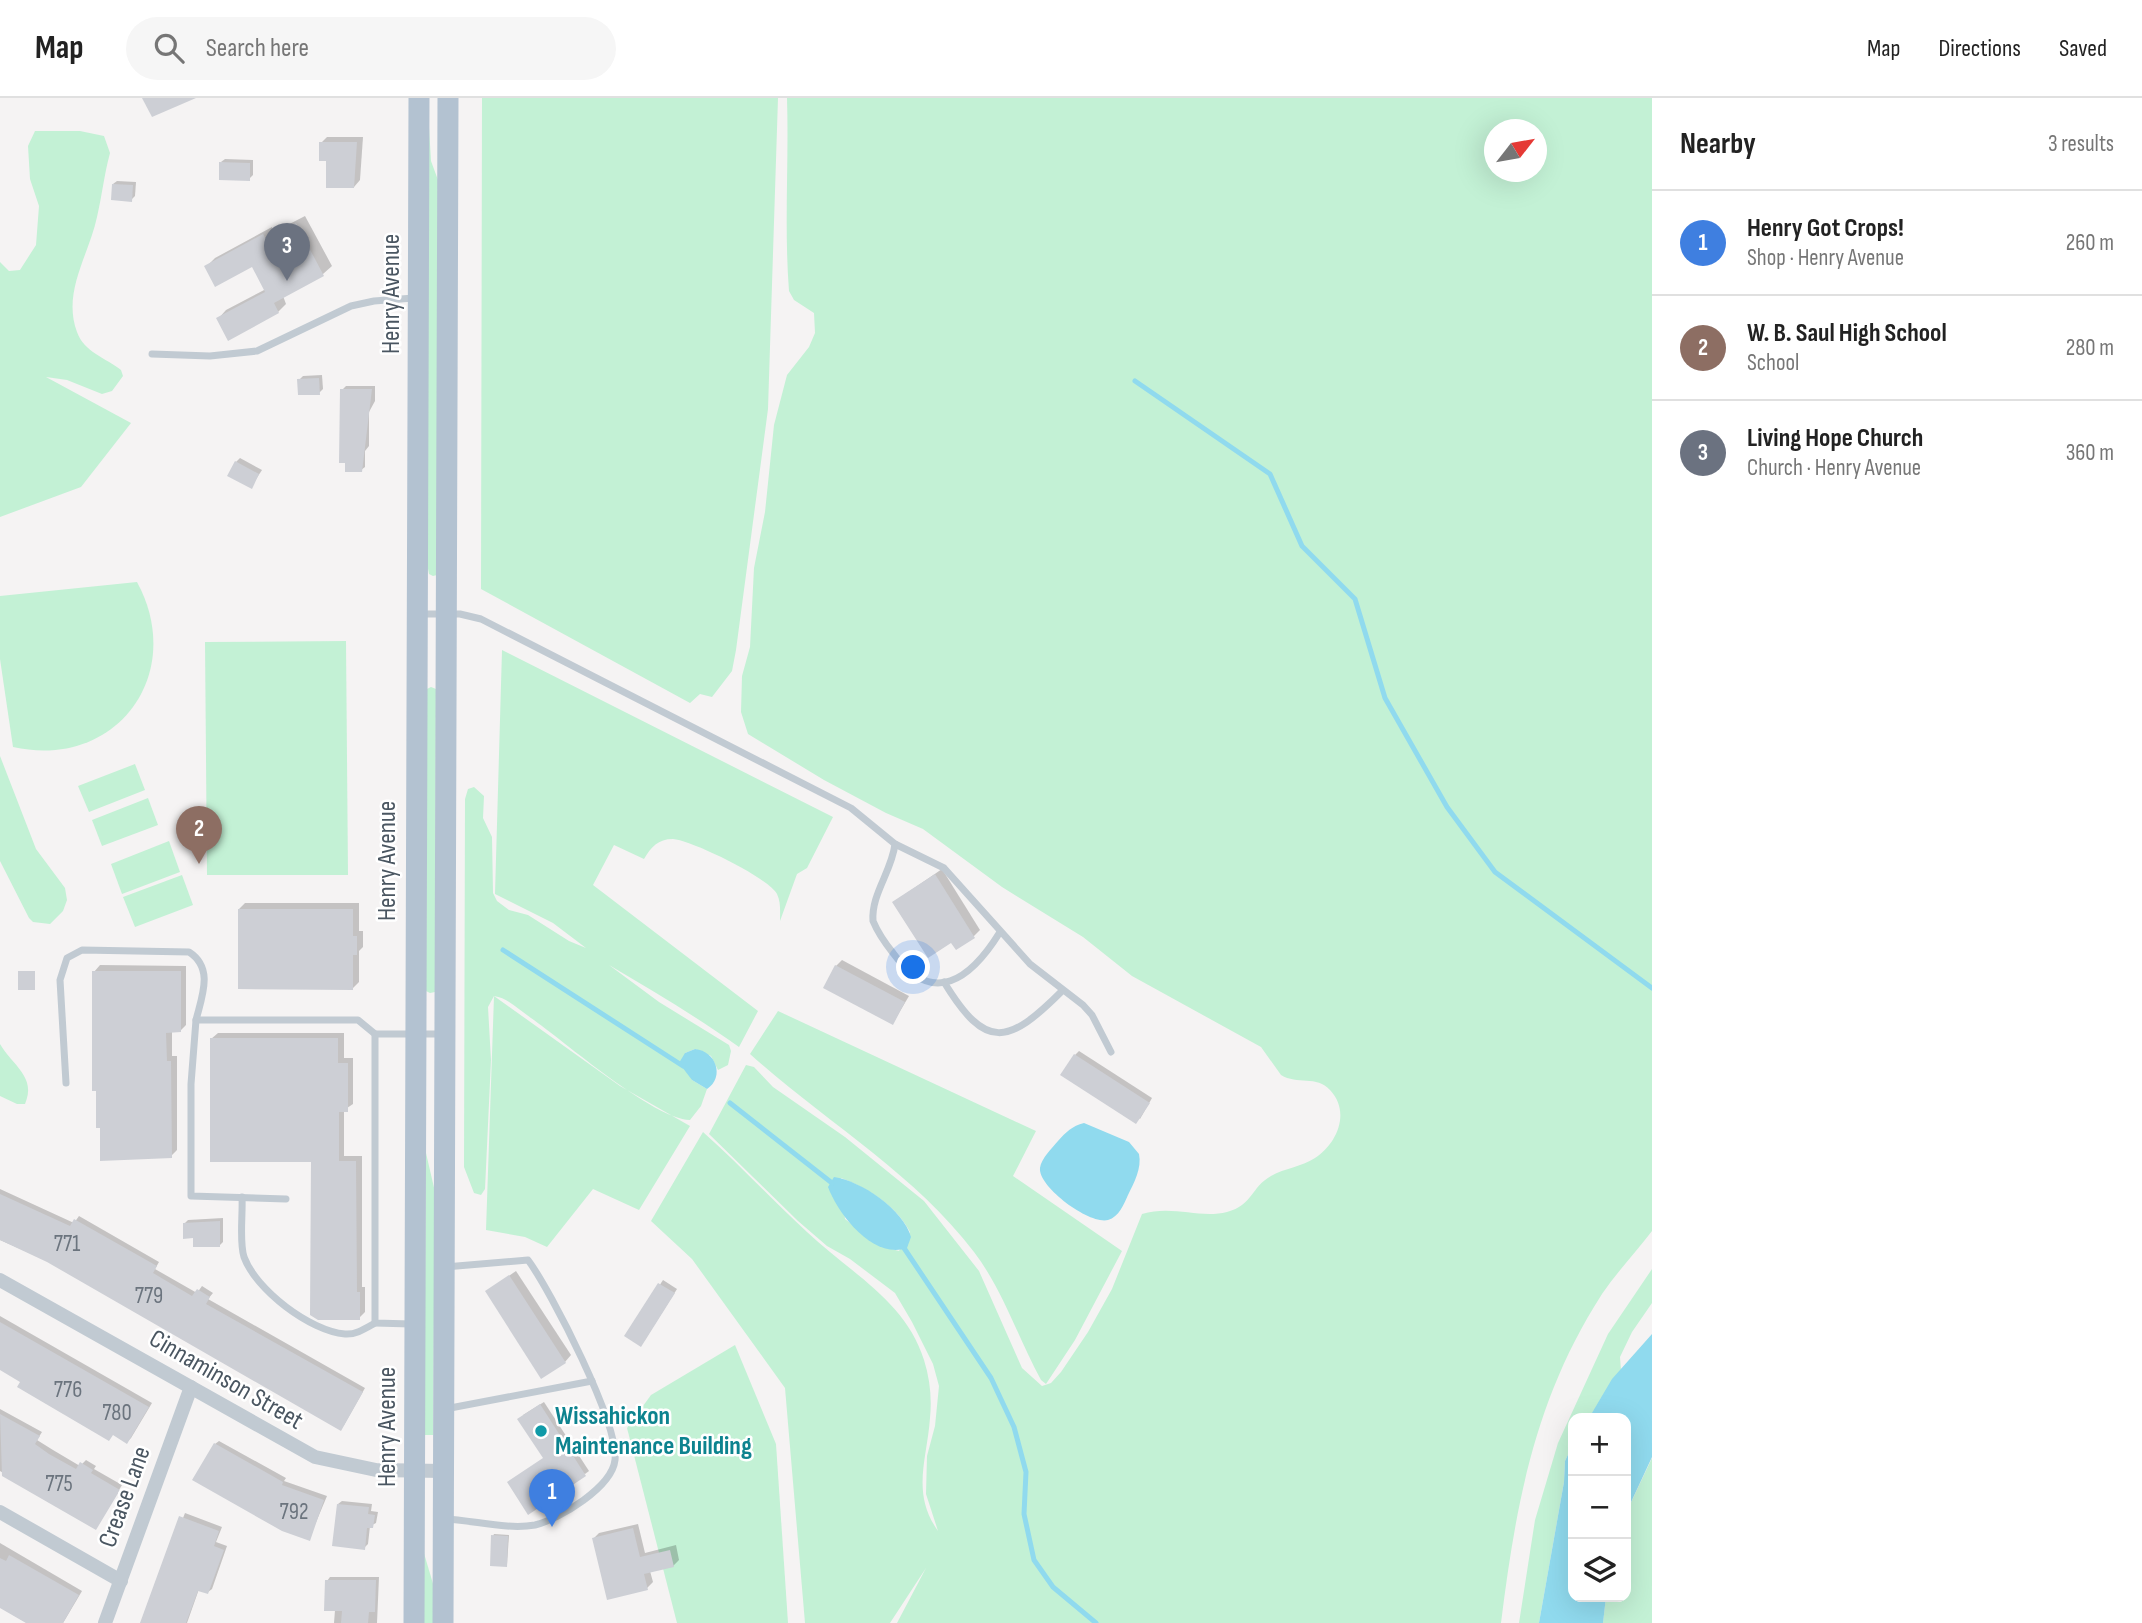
<!DOCTYPE html>
<html lang="en">
<head>
<meta charset="utf-8">
<style>
  :root { --surface:#fff; --page:#f6f6f6; --text:#222; --muted:#767676; --line:#e0e0e0; --accent:#111827 }
  body { margin:0; font-family:"Sofia Sans Condensed",sans-serif; background:var(--page); color:var(--text) }
  .controls { position:absolute; right:21px; bottom:21px; display:grid; overflow:hidden; border-radius:14px; box-shadow:0 7px 28px #0002 }
  .controls button { width:63px; height:63px; display:grid; place-items:center; padding:0; border:0; border-bottom:2px solid var(--line); background:var(--surface); color:var(--text); font:35px sans-serif }
  .compass { position:absolute; left:1484px; top:21px; width:63px; height:63px; border-radius:50%; background:var(--surface); box-shadow:0 7px 28px #0002; rotate:59deg }
  .you { position:absolute; left:914px; top:870px; width:24px; height:24px; margin:-18px; border:5px solid #fff; border-radius:50%; background:#1a73e8; box-shadow:0 0 0 10px #1a73e833 }
  .badge { display:grid; place-items:center; width:46px; height:46px; border-radius:50%; background:var(--accent); color:#fff; font-size:23px; font-weight:700 }
  .pin { position:absolute; translate:-50% -58px; filter:drop-shadow(0 2px 4px #0008) }
  .pin::after { content:''; position:absolute; top:37px; width:24px; height:21px; background:inherit; clip-path:polygon(0 0,100% 0,50% 100%) }
  .list { margin:0; padding:0; list-style:none }
  h2 { display:flex; justify-content:space-between; align-items:center; height:91px; margin:0; padding:0 28px; font-size:30px }
  h2 small { font-size:23px; font-weight:400; color:var(--muted) }
  .list li { display:grid; grid-template-columns:46px 1fr auto; gap:21px; align-items:center; box-sizing:border-box; height:105px; padding:0 28px; border-top:2px solid var(--line) }
  .list b { display:block; font-size:26px; white-space:nowrap }
  .list p { margin:0; font-size:23px; white-space:nowrap; color:var(--muted) }
  .list em { font-size:23px; font-style:normal; color:var(--muted) }
  .icon { flex:none; width:38px; height:38px; fill:none; stroke:currentColor; stroke-width:2; stroke-linecap:round; stroke-linejoin:round }
  .map { position:relative; flex:none; width:1652px; height:1525px; overflow:hidden }
  header { display:flex; align-items:center; gap:42px; box-sizing:border-box; height:98px; padding:0 35px; background:var(--surface); border-bottom:2px solid var(--line) }
  header strong { font-size:33px }
  nav { display:flex; gap:38px; margin-inline-start:auto; font-size:24px }
  .search { width:490px; height:63px; background:var(--page); display:flex; align-items:center; gap:18px; box-sizing:border-box; padding:0 24px; border-radius:38px; color:var(--muted); font-size:26px }
  main { display:flex }
  aside { flex:1; background:var(--surface) }
  .map>svg:first-child { display:block }
</style>
</head>
<body>
<header>
<strong>Map</strong>
<div class="search"><svg class="icon" aria-label="search" viewBox="0 0 24 24"><circle cx="10" cy="10" r="6"/><path d="M15 15l6 6"/></svg>Search here</div>
<nav><a>Map</a><a>Directions</a><a>Saved</a></nav>
</header>
<main>
<div class="map">
<svg width="1652" height="1525" viewBox="0 0 1652 1525">
  <rect width="100%" height="100%" fill="#f5f3f3"/>
  <g fill="#c3f1d5" fill-rule="evenodd">
    <polygon points="482,0 778,0 768,311 736,552 732,573 712,599 700,596 690,605 481,491"/>
    <path d="M787 0H1652V1133C1636 1154 1617 1174 1602 1196 1535 1300 1516 1405 1501 1525H897L926 1470 890 1525H805L785 1290 692 1161 651 1123 703 1034C739 1066 772 1102 807 1134 849 1174 906 1203 924 1262 930 1281 932 1301 930 1320 927 1362 911 1395 938 1433L926 1396 927 1358 935 1328 939 1288 933 1266 912 1224 895 1195 850 1161 827 1148 798 1123 709 1036 746 967 754 969 773 989 845 1039 924 1103 979 1173 1022 1270 1042 1288 1051 1285 1061 1274 1088 1234 1112 1191 1142 1116C1173 1107 1200 1121 1227 1114 1253 1107 1251 1089 1271 1078 1285 1070 1301 1069 1315 1060 1337 1046 1351 1014 1330 992 1317 977 1297 987 1281 977L1261 949 1132 878 1083 839 1002 789 923 731 886 715 824 682 748 636 741 614 742 578 750 549 754 470 765 414 774 327 787 277 809 249 815 235 814 215 794 202 789 193C784 128 789 65 787 0ZM1494 32H1536V74H1494ZM841 1080C869 1091 896 1107 910 1134L899 1153 880 1148 845 1121Z"/>
    <polygon points="428,12 431,63 438,82 437,477 433,478 429,476 426,460"/>
    <path d="M35 33H80L104 38 110 55C104 77 102 98 97 119 89 157 62 194 77 234 84 254 106 260 121 272L123 278 112 293 102 296 67 282 46 279 131 325 81 389 0 419V164L9 173 20 172 36 147 39 108 30 81 28 48Z"/>
    <path d="M137 484C187 576 116 672 13 649L0 561V498Z"/>
    <polygon points="346,543 348,777 207,777 205,544"/>
    <path d="M502 552 833 719 807 770 797 776 780 823C780 814 781 804 777 796 769 780 691 742 673 741 658 741 651 749 644 761L614 747 593 787 758 913 739 949C697 919 653 893 609 867L659 904 729 947 731 953 728 967 718 972 711 958 695 951 685 955 692 982 707 991 701 1008 690 1022C653 1021 564 943 531 920 519 912 508 900 494 898L620 988 690 1028 639 1112 593 1091 547 1149 525 1139 486 1132 494 898 488 909 491 962 485 1091 481 1097 474 1095 464 1069 465 701 468 691 474 689 484 698 483 720 492 739 493 795 497 803 509 812 528 817 569 843 586 850 553 825 495 796Z"/>
    <polygon points="431,589 436,591 435,894 430,895 426,893 427,591"/>
    <polygon points="0,658 36,751 65,790 67,802 63,813 50,826 33,824 29,820 0,763"/>
    <polygon points="135,666 145,692 89,714 78,688"/>
    <polygon points="148,700 158,727 102,748 92,722"/>
    <polygon points="169,743 180,774 122,796 111,766"/>
    <polygon points="182,777 193,807 135,829 123,799"/>
    <path d="M778 913 1036 1033 1013 1078 1122 1153 1075 1242 1046 1286 1041 1282C1018 1240 1003 1192 974 1154 913 1074 824 1023 750 956Z"/>
    <path d="M0 946C12 967 37 979 25 1006H17L0 998Z"/>
    <polygon points="426,1055 435,1094 433,1337 424,1337"/>
    <polygon points="1652,1171 1652,1205 1632,1234 1620,1259 1621,1272 1589,1320 1573,1320 1573,1346 1565,1363 1564,1384 1539,1525 1519,1525 1535,1422 1558,1345 1608,1236"/>
    <polygon points="735,1247 776,1346 788,1525 677,1525 627,1330 651,1297"/>
    <polygon points="1652,1360 1652,1525 1603,1525 1606,1499 1626,1499 1626,1415"/>
    <polygon points="423,1452 434,1489 434,1525 423,1525"/>
  </g>
  <g fill="#90daee">
    <path d="M695 951C716 953 725 979 707 991L692 982 679 965 685 955Z"/>
    <path d="M1084 1025 1129 1044 1139 1056C1142 1070 1134 1085 1128 1097 1124 1106 1119 1119 1108 1122 1090 1127 1038 1089 1040 1070 1041 1061 1052 1050 1058 1043 1066 1034 1072 1028 1084 1025Z"/>
    <path d="M834 1079C861 1083 903 1111 911 1139L907 1150C873 1162 838 1116 828 1089Z"/>
    <polygon points="1652,1236 1652,1359 1626,1415 1626,1320 1589,1320 1612,1281"/>
    <polygon points="1573,1346 1573,1499 1606,1499 1603,1525 1539,1525 1564,1384 1565,1363"/>
  </g>
  <g fill="#0003">
    <polygon points="327,39 363,39 360,82 354,89 328,61 321,45"/>
    <polygon points="225,61 253,62 253,77 249,81 221,64"/>
    <polygon points="117,83 136,84 135,98 131,102 113,86"/>
    <polygon points="305,118 332,168 323,176 283,198 286,206 278,214 218,221 226,212 266,191 252,166 206,169 215,160 272,129 274,134"/>
    <polygon points="322,277 323,291 319,295 299,282 303,278"/>
    <polygon points="346,288 375,288 375,303 369,314 369,348 365,353 365,369 361,372 342,292"/>
    <polygon points="240,360 262,372 251,389 236,364"/>
    <polygon points="942,771 980,832 974,838 952,843 894,804"/>
    <polygon points="245,805 359,805 359,833 363,833 363,849 359,853 359,884 353,890 239,811"/>
    <polygon points="842,862 909,898 893,925 836,868"/>
    <polygon points="100,867 186,868 186,927 180,933 172,933 172,958 177,958 177,1052 171,1058 102,1061 94,874"/>
    <polygon points="218,935 344,935 344,960 353,960 353,1006 344,1012 344,1058 362,1058 362,1189 365,1189 365,1214 359,1220 312,1062 211,941"/>
    <polygon points="1079,953 1152,1000 1140,1021 1075,957"/>
    <polygon points="0,1091 74,1125 79,1118 159,1164 155,1171 197,1195 202,1188 213,1195 208,1201 365,1290 344,1327 48,1163 0,1142"/>
    <polygon points="223,1120 223,1144 219,1148 194,1139 185,1125 188,1122"/>
    <polygon points="516,1173 571,1257 565,1264 487,1193"/>
    <polygon points="663,1182 677,1191 644,1243 627,1238"/>
    <polygon points="0,1218 152,1305 131,1340 127,1344 0,1270"/>
    <polygon points="544,1304 589,1373 585,1376 545,1360 523,1317"/>
    <polygon points="0,1311 42,1334 37,1342 53,1352 80,1368 86,1362 96,1368 94,1371 122,1387 96,1430 0,1373"/>
    <polygon points="219,1343 286,1380 284,1383 327,1398 309,1441 215,1346"/>
    <polygon points="342,1403 372,1406 371,1413 378,1414 376,1425 370,1428 368,1446 364,1450 338,1406"/>
    <polygon points="185,1415 222,1429 216,1444 227,1448 212,1491 208,1494 199,1491 187,1525 142,1525"/>
    <polygon points="638,1426 645,1455 676,1447 679,1462 673,1468 650,1473 653,1484 647,1490 593,1441 599,1435"/>
    <polygon points="494,1436 509,1437 507,1467 493,1438"/>
    <polygon points="0,1445 82,1493 63,1525 27,1525 0,1509"/>
    <polygon points="330,1479 379,1479 377,1525 334,1525 335,1512 327,1483"/>
  </g>
  <g fill="none" stroke-linecap="round" stroke-linejoin="round">
    <g stroke="#90daee" stroke-width="5">
      <polyline points="1135,283 1270,376 1302,448 1355,501 1385,600 1447,709 1495,774 1652,890"/>
      <polyline points="503,852 683,968"/>
      <polyline points="730,1005 832,1085"/>
      <polyline points="902,1147 991,1280 1014,1329 1026,1374 1024,1416 1034,1462 1053,1489 1096,1525"/>
    </g>
  </g>
  <g fill="#cdcfd5">
    <polygon points="142,0 196,0 152,19"/>
    <polygon points="319,44 357,44 354,90 326,90 326,63 319,63"/>
    <polygon points="219,64 250,65 250,83 219,82"/>
    <polygon points="112,86 133,87 132,104 111,102"/>
    <polygon points="296,125 324,178 274,205 279,215 228,243 216,220 265,194 252,169 215,189 204,168 263,136 266,141"/>
    <polygon points="319,280 320,297 298,297 297,281"/>
    <polygon points="340,291 372,291 362,374 345,374 345,365 339,365"/>
    <polygon points="235,363 259,376 252,391 227,378"/>
    <polygon points="935,776 975,840 956,852 951,845 928,860 892,804"/>
    <polygon points="238,811 353,811 353,838 357,838 357,857 353,857 353,892 238,891"/>
    <polygon points="835,867 905,904 893,927 823,890"/>
    <rect x="18" y="873" width="17" height="19"/>
    <polygon points="92,873 181,873 181,934 166,935 167,963 171,963 172,1060 100,1063 100,1030 96,1030 96,993 92,993"/>
    <polygon points="210,940 338,940 338,965 348,965 348,1014 339,1014 339,1063 356,1063 357,1194 360,1194 360,1222 318,1222 310,1217 311,1064 210,1064"/>
    <polygon points="1074,956 1150,1005 1136,1026 1060,977"/>
    <polygon points="0,1096 70,1128 74,1121 157,1168 153,1175 192,1198 197,1191 210,1199 206,1206 363,1294 341,1333 47,1164 0,1142"/>
    <polygon points="220,1123 220,1149 193,1149 193,1140 183,1141 183,1125"/>
    <polygon points="509,1177 566,1265 541,1281 485,1193"/>
    <polygon points="658,1185 675,1195 641,1249 624,1238"/>
    <polygon points="0,1224 149,1309 127,1346 113,1337 109,1343 17,1289 20,1284 0,1272"/>
    <polygon points="540,1306 586,1378 528,1417 507,1384 543,1360 517,1321"/>
    <polygon points="0,1316 40,1338 35,1346 49,1356 76,1371 80,1364 93,1372 91,1375 120,1392 96,1432 2,1378"/>
    <polygon points="214,1345 283,1384 282,1387 324,1402 310,1443 282,1433 192,1382"/>
    <polygon points="337,1406 369,1409 368,1416 375,1417 373,1430 367,1430 365,1452 332,1448"/>
    <polygon points="179,1418 219,1433 214,1448 224,1452 208,1496 198,1493 186,1525 140,1525"/>
    <polygon points="633,1430 640,1459 670,1452 674,1469 644,1476 648,1492 607,1502 592,1440"/>
    <polygon points="491,1437 508,1438 507,1469 490,1468"/>
    <polygon points="9,1457 79,1497 63,1525 26,1525 0,1510 0,1460 6,1463"/>
    <polygon points="325,1482 376,1482 375,1514 369,1514 368,1525 341,1525 342,1513 324,1513"/>
  </g>
  <g fill="none" stroke-linecap="round" stroke-linejoin="round">
    <g stroke="#c1cad2" stroke-width="7">
      <polyline points="152,256 210,258 257,253 351,208 374,203 414,200"/>
      <polyline points="421,516 460,516 481,521 851,710 895,746 944,770 1030,866 1083,907 1092,917 1111,954"/>
      <path d="M895 746C892 773 871 796 873 823 878 835 885 845 893 855 933 910 971 881 1000 834"/>
      <path d="M944 884C986 953 1008 947 1062 893"/>
      <polyline points="196,922 191,986 191,1098 286,1101"/>
      <path d="M66 985 60 882 67 860 82 852 189 854C214 870 202 898 196 922H358L375 936"/>
      <path d="M242 1099C243 1117 239 1143 244 1159 256 1192 310 1233 345 1236 356 1237 366 1230 375 1225"/>
      <polyline points="411,1226 375,1225 375,936 444,936"/>
      <polyline points="445,1311 592,1283"/>
      <path d="M444 1421C473 1422 507 1432 535 1427 560 1421 612 1389 615 1362 619 1326 551 1193 528 1162L445 1169"/>
    </g>
    <g stroke="#c1cad2" stroke-width="14">
      <polyline points="0,1182 315,1359 376,1372 444,1373"/>
      <polyline points="0,1414 121,1483"/>
      <polyline points="105,1525 191,1289"/>
    </g>
    <g stroke="#b3c2d1" stroke-width="21">
      <polyline points="414,1525 419,0"/>
      <polyline points="443,1525 448,0"/>
    </g>
  </g>
  <circle fill="#0f9aa8" stroke="#fff" stroke-width="2.5" cx="541" cy="1333" r="7"/>
  <g text-anchor="middle" dominant-baseline="central" stroke-width="5" stroke-linejoin="round" paint-order="stroke">
    <g font-size="23" fill="#6b747e">
      <text x="67" y="1146">771</text>
      <text x="149" y="1198">779</text>
      <text x="68" y="1292">776</text>
      <text x="117" y="1315">780</text>
      <text x="59" y="1386">775</text>
      <text x="294" y="1414">792</text>
    </g>
    <g font-size="26" fill="#4a5661" stroke="#fff">
      <text transform="translate(391 196) rotate(-90)">Henry Avenue</text>
      <text transform="translate(387 763) rotate(-90)">Henry Avenue</text>
      <text transform="translate(226 1282) rotate(30)">Cinnaminson Street</text>
      <text transform="translate(387 1329) rotate(-90)">Henry Avenue</text>
      <text transform="translate(125 1399) rotate(-70)">Crease Lane</text>
    </g>
    <g font-size="26" font-weight="bold" fill="#0d838f" stroke="#fff" text-anchor="start">
      <text x="555" y="1318">Wissahickon<tspan x="555" dy="30">Maintenance Building</tspan></text>
    </g>
  </g>
</svg>
<div class="controls">
<button>+</button>
<button>−</button>
<button><svg class="icon" aria-label="layers" viewBox="0 0 24 24"><path d="M12 4l9 5-9 5-9-5zM3 14l9 5 9-5"/></svg></button>
</div>
<svg class="compass" viewBox="-18 -18 36 36"><path d="M0-13l5 13h-10z" fill="#e53935"/><path d="M0 13l5-13h-10z" fill="#767676"/></svg>
<div class="you"></div>
<div class="pin badge" style="left:552px;top:1429px;background:#3f7fe0">1</div>
<div class="pin badge" style="left:199px;top:766px;background:#8d6e63">2</div>
<div class="pin badge" style="left:287px;top:183px;background:#6b7280">3</div>
</div>
<aside>
<h2>Nearby<small>3 results</small></h2>
<ul class="list">
<li><span class="badge" style="background:#3f7fe0">1</span><div><b>Henry Got Crops!</b><p>Shop · Henry Avenue</p></div><em>260 m</em></li>
<li><span class="badge" style="background:#8d6e63">2</span><div><b>W. B. Saul High School</b><p>School</p></div><em>280 m</em></li>
<li><span class="badge" style="background:#6b7280">3</span><div><b>Living Hope Church</b><p>Church · Henry Avenue</p></div><em>360 m</em></li>
</ul>
</aside>
</main>
</body>
</html>
